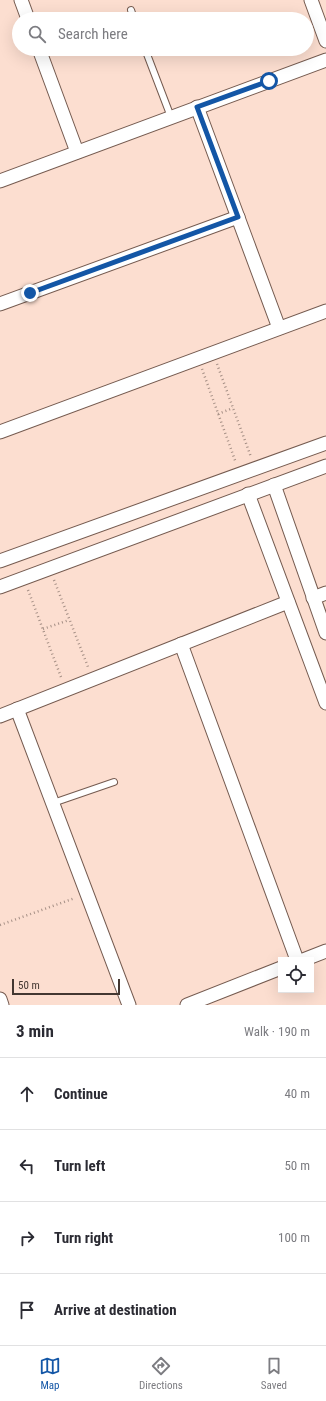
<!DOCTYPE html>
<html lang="en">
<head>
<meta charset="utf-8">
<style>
  :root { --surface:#fff; --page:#f7f7f7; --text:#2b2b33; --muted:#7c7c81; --line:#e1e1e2; --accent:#1356a6 }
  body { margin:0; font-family:"Roboto Condensed",sans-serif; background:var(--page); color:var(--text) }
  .controls { position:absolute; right:12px; bottom:12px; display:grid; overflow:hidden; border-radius:0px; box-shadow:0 4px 16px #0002 }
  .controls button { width:36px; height:36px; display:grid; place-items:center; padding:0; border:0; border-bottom:1px solid var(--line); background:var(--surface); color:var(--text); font:20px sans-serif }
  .scale { position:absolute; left:12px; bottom:10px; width:108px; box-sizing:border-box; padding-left:4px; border:2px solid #433731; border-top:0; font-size:11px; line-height:14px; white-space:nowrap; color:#433731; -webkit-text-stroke:3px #fcded0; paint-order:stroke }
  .stop { position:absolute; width:12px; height:12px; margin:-9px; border:3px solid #1356a6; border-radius:50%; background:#fff }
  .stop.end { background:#1356a6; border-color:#fff; box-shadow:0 1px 4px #0008 }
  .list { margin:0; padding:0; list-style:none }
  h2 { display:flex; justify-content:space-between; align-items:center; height:52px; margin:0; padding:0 16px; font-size:17px }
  h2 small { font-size:13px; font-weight:400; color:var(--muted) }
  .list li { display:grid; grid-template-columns:26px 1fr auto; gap:12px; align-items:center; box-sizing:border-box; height:72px; padding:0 16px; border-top:1px solid var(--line) }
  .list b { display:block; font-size:15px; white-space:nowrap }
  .list em { font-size:13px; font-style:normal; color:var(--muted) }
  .icon { flex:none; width:22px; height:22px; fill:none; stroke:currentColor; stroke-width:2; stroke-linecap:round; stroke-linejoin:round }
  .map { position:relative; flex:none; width:326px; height:1005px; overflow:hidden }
  .search { position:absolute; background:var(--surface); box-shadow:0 4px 16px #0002; left:12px; right:12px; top:12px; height:44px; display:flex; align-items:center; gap:10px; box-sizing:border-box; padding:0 14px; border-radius:22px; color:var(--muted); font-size:15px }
  .sheet { height:340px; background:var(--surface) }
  nav { display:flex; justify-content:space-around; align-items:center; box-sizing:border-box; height:56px; border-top:1px solid var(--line); background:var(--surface); font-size:11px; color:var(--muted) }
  nav a { display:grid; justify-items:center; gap:2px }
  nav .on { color:var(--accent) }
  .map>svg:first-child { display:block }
</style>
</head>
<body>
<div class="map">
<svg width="326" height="1005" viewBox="0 0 326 1005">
  <rect width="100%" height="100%" fill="#fcded0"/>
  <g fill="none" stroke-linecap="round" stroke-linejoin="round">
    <g stroke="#755b50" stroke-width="8">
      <g id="lane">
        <polyline points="131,10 134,19"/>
        <polyline points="145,49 171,117"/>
        <polyline points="53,803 114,782"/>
      </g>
    </g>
    <g stroke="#755b50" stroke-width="15">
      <g id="street">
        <polyline points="21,0 28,19"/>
        <polyline points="311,0 326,41"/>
        <polyline points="39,49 77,152"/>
        <polyline points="197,107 279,328"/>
        <polyline points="0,181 326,60"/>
        <polyline points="0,304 238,217"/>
        <polyline points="0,432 326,311"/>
        <polyline points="274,485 326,633"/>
        <polyline points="248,494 326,703"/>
        <polyline points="0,561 326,443"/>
        <polyline points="0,587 326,466"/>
        <polyline points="313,598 326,593"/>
        <polyline points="181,644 297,960"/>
        <polyline points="17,709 129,1005"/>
        <polyline points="0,716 288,602"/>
        <polyline points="303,960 326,951"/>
        <polyline points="0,999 2,1005"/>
        <polyline points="187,1005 281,968"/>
      </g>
    </g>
    <g stroke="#a69086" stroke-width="2.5" stroke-dasharray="1 3" stroke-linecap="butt">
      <polyline points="217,364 251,457"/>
      <polyline points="202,369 236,463"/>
      <polyline points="218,414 233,408"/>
      <polyline points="54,580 88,667"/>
      <polyline points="28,590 61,677"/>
      <polyline points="43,629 69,620"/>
      <polyline points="0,925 75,898"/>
    </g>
    <use href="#lane" stroke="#fff" stroke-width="6"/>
    <use href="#street" stroke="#fff" stroke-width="13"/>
  </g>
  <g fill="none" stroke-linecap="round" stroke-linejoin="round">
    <polyline stroke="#1356a6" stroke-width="5" points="30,293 238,217 197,107 269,81"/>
  </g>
</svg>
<div class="controls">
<button><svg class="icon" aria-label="locate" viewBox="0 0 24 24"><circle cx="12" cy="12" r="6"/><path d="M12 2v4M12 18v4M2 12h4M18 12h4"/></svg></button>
</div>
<div class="scale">50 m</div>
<div class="stop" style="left:269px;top:81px"></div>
<div class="stop end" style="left:30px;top:293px"></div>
<div class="search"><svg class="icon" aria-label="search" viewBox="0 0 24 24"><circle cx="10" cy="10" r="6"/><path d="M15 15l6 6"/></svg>Search here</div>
</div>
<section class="sheet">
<h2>3 min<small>Walk · 190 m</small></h2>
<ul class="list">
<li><svg class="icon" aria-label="ahead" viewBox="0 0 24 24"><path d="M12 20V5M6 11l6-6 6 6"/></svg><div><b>Continue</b></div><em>40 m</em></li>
<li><svg class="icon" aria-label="left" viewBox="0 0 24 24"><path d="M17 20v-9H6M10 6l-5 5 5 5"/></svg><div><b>Turn left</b></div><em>50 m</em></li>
<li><svg class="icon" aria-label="right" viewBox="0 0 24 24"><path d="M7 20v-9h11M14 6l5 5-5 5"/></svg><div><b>Turn right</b></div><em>100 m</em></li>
<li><svg class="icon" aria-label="arrive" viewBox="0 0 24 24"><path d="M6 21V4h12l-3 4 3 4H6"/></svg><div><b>Arrive at destination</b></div></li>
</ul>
</section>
<nav>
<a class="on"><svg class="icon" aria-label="map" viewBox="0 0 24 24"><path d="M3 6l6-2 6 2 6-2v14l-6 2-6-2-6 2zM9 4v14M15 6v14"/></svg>Map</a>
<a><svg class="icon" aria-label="directions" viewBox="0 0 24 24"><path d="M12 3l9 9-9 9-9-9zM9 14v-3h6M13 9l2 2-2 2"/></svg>Directions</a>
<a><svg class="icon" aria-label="saved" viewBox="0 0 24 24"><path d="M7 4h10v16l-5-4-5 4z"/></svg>Saved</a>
</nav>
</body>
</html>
